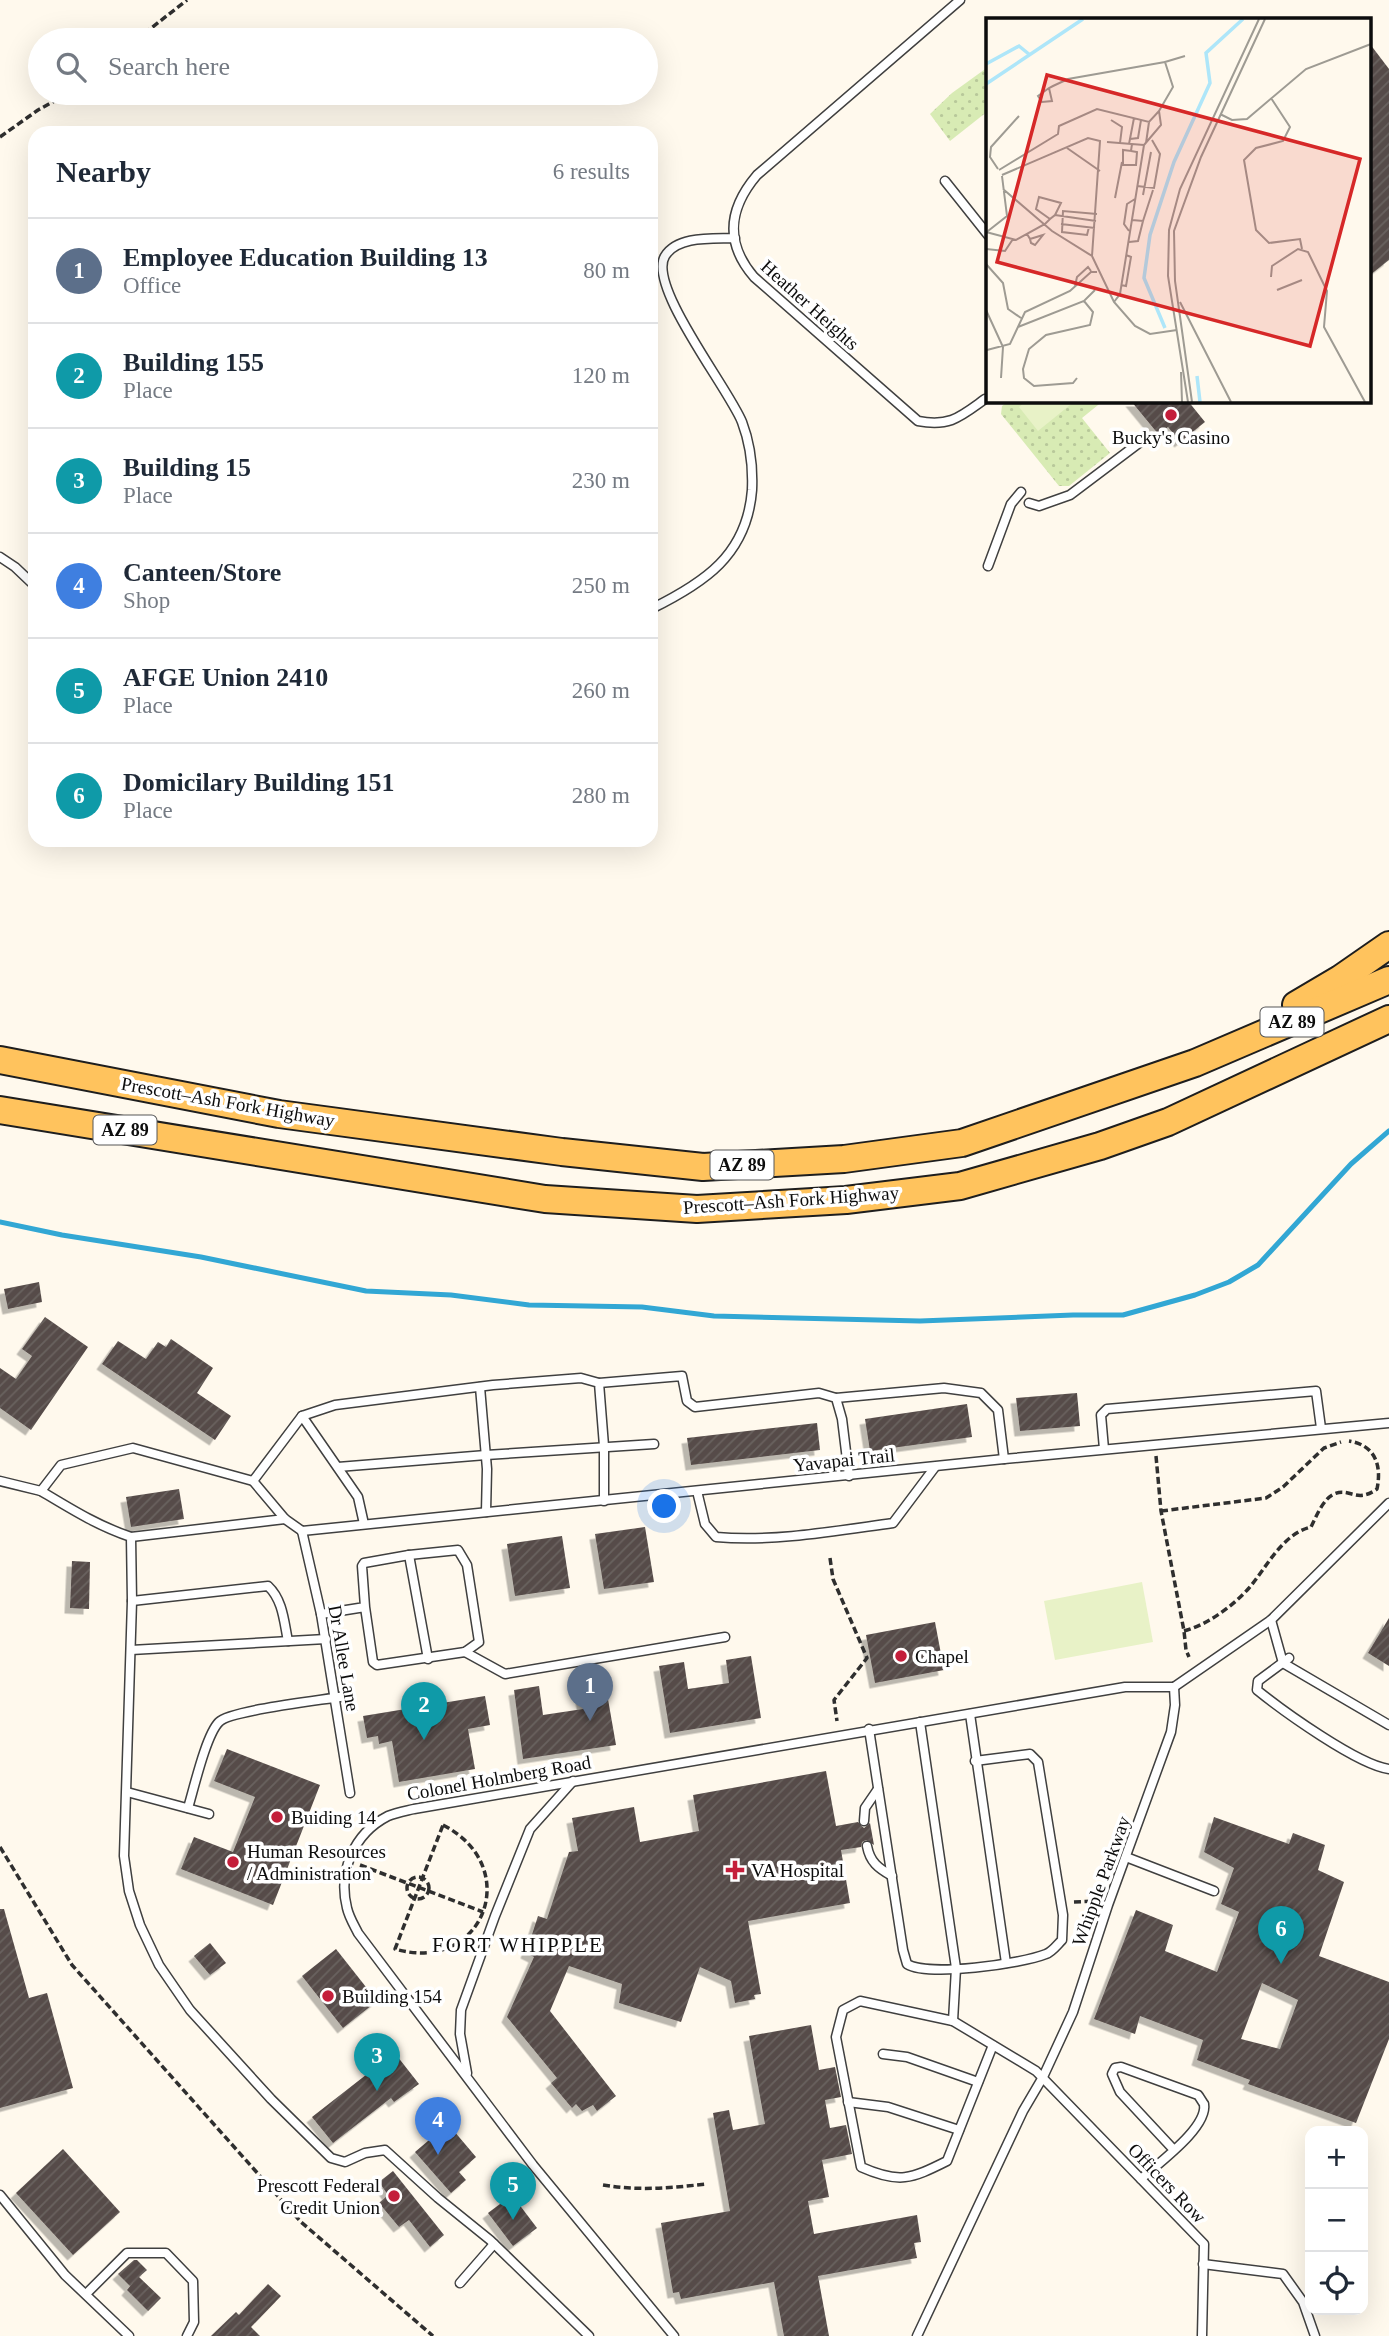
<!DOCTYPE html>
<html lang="en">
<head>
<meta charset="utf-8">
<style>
  :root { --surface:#fff; --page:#f6f6f7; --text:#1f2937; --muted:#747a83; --line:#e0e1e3; --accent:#c41e3a }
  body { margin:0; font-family:"Times New Roman",serif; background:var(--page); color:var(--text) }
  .controls { position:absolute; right:21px; bottom:21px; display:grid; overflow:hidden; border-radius:14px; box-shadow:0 7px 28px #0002 }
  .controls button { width:63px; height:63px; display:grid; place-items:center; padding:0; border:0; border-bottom:2px solid var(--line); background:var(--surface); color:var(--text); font:35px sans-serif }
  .you { position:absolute; left:665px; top:1507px; width:24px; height:24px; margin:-18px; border:5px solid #fff; border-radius:50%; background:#1a73e8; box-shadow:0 0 0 10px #1a73e833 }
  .badge { display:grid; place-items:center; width:46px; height:46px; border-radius:50%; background:var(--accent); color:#fff; font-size:23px; font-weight:700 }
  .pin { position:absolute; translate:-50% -58px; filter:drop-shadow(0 2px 4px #0008) }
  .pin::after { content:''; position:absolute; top:37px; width:24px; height:21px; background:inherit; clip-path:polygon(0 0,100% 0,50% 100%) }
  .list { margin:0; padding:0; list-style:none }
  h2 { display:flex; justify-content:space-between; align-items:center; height:91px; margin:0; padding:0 28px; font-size:30px }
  h2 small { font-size:23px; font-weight:400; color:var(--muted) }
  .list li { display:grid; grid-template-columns:46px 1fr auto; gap:21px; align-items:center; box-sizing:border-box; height:105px; padding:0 28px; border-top:2px solid var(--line) }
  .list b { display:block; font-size:26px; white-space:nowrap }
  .list p { margin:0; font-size:23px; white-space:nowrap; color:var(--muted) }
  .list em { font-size:23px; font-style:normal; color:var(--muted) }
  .icon { flex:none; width:38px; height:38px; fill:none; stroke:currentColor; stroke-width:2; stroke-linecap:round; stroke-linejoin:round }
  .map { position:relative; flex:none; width:1389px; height:2336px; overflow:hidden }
  .search { position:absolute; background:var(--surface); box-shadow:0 7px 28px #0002; left:28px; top:28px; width:630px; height:77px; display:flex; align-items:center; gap:18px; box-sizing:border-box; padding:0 24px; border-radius:38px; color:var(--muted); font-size:26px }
  .panel { position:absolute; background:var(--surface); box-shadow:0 7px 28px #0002; left:28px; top:126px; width:630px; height:721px; border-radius:21px }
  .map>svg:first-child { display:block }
</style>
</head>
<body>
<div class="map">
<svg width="1389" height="2336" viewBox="0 0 1389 2336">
  <defs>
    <pattern id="park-dots" width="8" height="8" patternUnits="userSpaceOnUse" patternTransform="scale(1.75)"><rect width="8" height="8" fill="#d8ebb4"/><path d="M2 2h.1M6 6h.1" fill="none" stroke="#b8c89a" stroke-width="1.8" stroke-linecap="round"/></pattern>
    <pattern id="building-hatch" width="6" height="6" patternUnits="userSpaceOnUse" patternTransform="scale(1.75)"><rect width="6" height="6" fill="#564c49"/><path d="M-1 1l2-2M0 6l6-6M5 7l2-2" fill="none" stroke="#69615f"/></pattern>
    <filter id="shadow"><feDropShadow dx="-5.5" dy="5.5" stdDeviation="0" flood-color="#0004"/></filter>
  </defs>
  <rect width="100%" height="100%" fill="#fff9ed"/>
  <g fill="url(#park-dots)">
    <polygon points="988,67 988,111 950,141 930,114 952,93"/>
    <polygon points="1009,401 1103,401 1082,418 1110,453 1069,486 1059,486 1001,414 1002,406"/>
  </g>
  <g fill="#e8f2c7">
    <polygon points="1026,401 1075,401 1038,431 1019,407"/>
    <polygon points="1142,1582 1153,1642 1055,1660 1044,1601"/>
  </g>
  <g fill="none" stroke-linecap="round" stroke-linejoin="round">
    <polyline stroke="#32a7d4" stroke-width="5" points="0,1222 62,1235 201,1257 366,1291 451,1295 529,1305 642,1307 714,1316 920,1321 1073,1315 1123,1315 1195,1295 1229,1282 1258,1265 1351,1164 1389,1131"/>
  </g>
  <g fill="url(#building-hatch)" fill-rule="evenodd" filter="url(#shadow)">
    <polygon points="1370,44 1389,69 1389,260 1370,275"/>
    <polygon points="1131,401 1188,401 1205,422 1180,442 1168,427 1159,435"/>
    <polygon points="39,1282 42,1302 8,1309 4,1289"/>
    <polygon points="45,1317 88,1347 31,1430 0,1408 0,1368 16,1379 32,1356 22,1349"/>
    <polygon points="171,1339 213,1368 197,1393 231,1416 215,1440 102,1364 118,1341 146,1359 158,1342 166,1347"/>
    <polygon points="1077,1393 1080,1426 1020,1431 1016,1398"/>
    <polygon points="967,1404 972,1437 870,1451 865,1419"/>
    <polygon points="817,1423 820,1450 691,1465 687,1438"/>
    <polygon points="179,1489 184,1519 131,1527 126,1497"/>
    <polygon points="645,1527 654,1582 604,1589 595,1534"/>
    <polygon points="562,1536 570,1588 515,1596 507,1544"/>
    <polygon points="72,1561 90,1562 89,1609 70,1608"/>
    <polygon points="1389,1618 1389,1666 1368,1653"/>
    <polygon points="935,1622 944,1670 875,1683 866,1635"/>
    <polygon points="751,1656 761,1718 670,1733 659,1666 684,1662 688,1689 729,1683 726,1660"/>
    <polygon points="605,1682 616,1745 523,1759 514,1690 539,1686 543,1715 583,1709 579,1686"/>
    <polygon points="485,1696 490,1725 468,1729 475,1769 399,1782 392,1741 379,1744 378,1736 367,1738 363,1716"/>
    <polygon points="227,1749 320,1785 273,1905 181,1869 194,1837 233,1852 255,1797 214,1781"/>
    <polygon points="826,1771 836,1826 858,1822 864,1828 870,1823 874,1845 866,1840 862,1842 861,1847 841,1850 850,1903 748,1921 761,1994 754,1995 755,1999 735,2003 731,1981 700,1967 681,2022 619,2003 622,1984 569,1966 550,2011 616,2096 597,2111 593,2105 582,2111 576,2104 572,2108 551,2083 557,2078 507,2017 534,1957 526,1953 538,1916 547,1919 569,1852 578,1851 572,1818 634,1807 640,1842 699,1831 693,1795"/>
    <path d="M1214 1817 1289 1844 1293 1833 1325 1845 1318 1870 1344 1882 1319 1956 1389 1982V2039L1356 2123 1248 2084 1250 2080 1197 2060 1203 2040 1140 2016 1135 2034 1094 2019 1136 1910 1173 1925 1165 1951 1217 1972 1239 1912 1221 1904 1234 1868 1204 1852ZM1262 1983 1298 2000 1280 2049 1241 2039Z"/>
    <polygon points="0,1909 4,1909 29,1998 47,1993 73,2088 0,2108"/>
    <polygon points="210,1943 226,1963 210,1975 194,1956"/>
    <polygon points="336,1949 377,2001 343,2028 302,1976"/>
    <polygon points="811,2025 819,2070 835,2067 841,2097 825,2100 830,2128 846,2125 852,2154 822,2160 829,2197 808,2201 814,2234 917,2215 921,2242 914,2243 917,2258 818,2276 829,2336 784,2336 774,2282 681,2299 679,2292 673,2293 661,2223 730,2211 713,2113 729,2110 733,2130 765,2124 749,2036"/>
    <polygon points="390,2047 419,2084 394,2102 391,2098 333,2143 312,2117 371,2071 367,2066"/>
    <polygon points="448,2124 476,2157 459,2172 466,2180 451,2193 415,2152"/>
    <polygon points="63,2149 120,2212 73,2255 16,2193"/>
    <polygon points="393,2171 444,2235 430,2247 409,2220 399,2227 379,2203 388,2195 379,2182"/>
    <polygon points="512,2195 537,2228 513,2246 488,2213"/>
    <polygon points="134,2260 137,2260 147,2270 139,2277 161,2298 148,2311 127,2290 135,2280 130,2286 118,2274"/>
    <polygon points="268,2284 281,2296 251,2327 260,2336 211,2336 236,2312 239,2315"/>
  </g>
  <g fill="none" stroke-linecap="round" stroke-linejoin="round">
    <g stroke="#404040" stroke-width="11">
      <g id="lane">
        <path d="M960 0 757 175C729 208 724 242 754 277L918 421C950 427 960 417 985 399"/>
        <polyline points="945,181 988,235"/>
        <polyline points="1029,503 1039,506 1070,495 1139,443"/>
        <polyline points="0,557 15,567 35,586"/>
        <polyline points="988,566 1011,504 1021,492"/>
        <path d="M651 609C704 583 747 555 752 490 753 468 750 443 742 422 729 389 647 286 665 256 678 235 714 239 735 238"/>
        <polyline points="599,1383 682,1376 687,1401 695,1407 819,1393 836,1398 842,1419 849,1476"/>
        <polyline points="480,1387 487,1469 486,1512"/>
        <polyline points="836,1398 944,1388 981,1393 998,1410 1004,1459"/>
        <polyline points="302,1416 358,1497 364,1524"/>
        <polyline points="1104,1449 1101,1415 1107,1409 1316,1391 1321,1428"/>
        <polyline points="338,1467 486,1455 654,1444"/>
        <polyline points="0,1481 41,1491"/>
        <polyline points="253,1481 302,1416 335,1405 493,1385 581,1378 599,1383 604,1446 604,1501"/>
        <path d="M697 1491 705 1524 716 1537C775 1542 835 1531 893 1523L935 1467"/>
        <path d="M302 1531 285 1519 253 1481 133 1448 61 1465 41 1491C71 1509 98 1526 131 1537L132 1601 124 1856 129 1891 140 1925 159 1965 190 2010 271 2099 331 2158 345 2162 365 2153 385 2150 438 2198 490 2240 589 2336"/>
        <polyline points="302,1531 1004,1459 1389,1423"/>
        <polyline points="302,1531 321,1614 350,1793"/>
        <polyline points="131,1537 285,1519"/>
        <polyline points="409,1555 428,1659"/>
        <path d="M132 1601 268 1586C283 1600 284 1622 288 1641"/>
        <polyline points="321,1614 365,1607 373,1662 377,1665 465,1652 479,1642 467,1565 458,1550 409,1555 364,1563 362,1566 365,1607"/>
        <polyline points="1271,1620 1283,1663 1389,1725"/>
        <polyline points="131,1650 326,1639"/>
        <polyline points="465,1652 505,1674 725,1637"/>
        <path d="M1289 1658 1258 1681 1257 1690C1283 1711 1358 1765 1389 1769"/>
        <polyline points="1174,1687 1271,1620 1389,1503"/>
        <polyline points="970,1714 1006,1963"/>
        <polyline points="920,1722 956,1968 953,2021"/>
        <path d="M869 1729 903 1950 907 1964C928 1977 1021 1964 1046 1954 1052 1952 1057 1945 1062 1940L1063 1915 1038 1762 1030 1754 975 1761"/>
        <polyline points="127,1792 209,1814"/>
        <path d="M188 1808C194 1788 206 1735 219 1722 230 1710 324 1700 346 1696"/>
        <polyline points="864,1821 865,1808 878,1789"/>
        <path d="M867 1846C870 1862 878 1868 892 1876"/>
        <polyline points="1126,1857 1214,1891"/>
        <path d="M993 2045 947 2161C911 2179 899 2184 861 2167L836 2037 843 2010 860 2001 953 2021 1036 2071 1204 2244 1202 2336"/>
        <polyline points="883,2054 907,2057 978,2082"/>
        <polyline points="467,2073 460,2034 461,2010 495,1916 530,1829 573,1781"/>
        <polyline points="848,2102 888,2107 959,2130"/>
        <path d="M1141 2179C1157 2164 1208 2128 1204 2104 1203 2103 1199 2096 1198 2095L1121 2067 1115 2068 1112 2074 1120 2092 1174 2150"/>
        <polyline points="0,2195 65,2275 129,2336"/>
        <polyline points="1203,2264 1283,2274 1303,2302 1315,2336"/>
        <polyline points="460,2283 494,2244"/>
        <polyline points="86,2294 127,2253 166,2253 193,2281 194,2322 187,2336"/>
        <path d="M674 2336 533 2165 358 1933C354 1925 349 1917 347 1908 338 1872 353 1834 388 1816 396 1813 406 1811 414 1809L1125 1687H1174"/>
        <polyline points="917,2336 1023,2111 1043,2077 1073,2012 1108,1905 1171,1732 1175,1705 1174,1687"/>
      </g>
    </g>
    <g stroke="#1e1e1e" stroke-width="30">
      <g id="primary">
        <polyline points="1296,1005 1340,979 1389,945"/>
        <polyline points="0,1060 279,1114 562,1152 703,1167 844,1159 962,1143 1195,1063 1389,980"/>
        <polyline points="0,1110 545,1199 697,1209 846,1200 960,1186 1100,1146 1168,1122 1389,1019"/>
      </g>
    </g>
    <g stroke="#2f2f2f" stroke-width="3.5" stroke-dasharray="7 3.5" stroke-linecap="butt">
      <polyline points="136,40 187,0"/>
      <polyline points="0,137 38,110 69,93"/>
      <polyline points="1156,1456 1161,1511 1184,1631 1186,1650 1189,1657"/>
      <polyline points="1161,1511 1266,1498 1283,1487 1324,1448 1341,1442"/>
      <polyline points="830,1558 833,1579 867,1658 834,1700 837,1721"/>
      <path d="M1184 1631C1207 1625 1233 1606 1249 1588 1267 1567 1282 1534 1311 1527 1316 1517 1323 1499 1334 1494 1350 1487 1356 1504 1377 1489 1382 1465 1375 1445 1349 1441"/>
      <path d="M443 1825C525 1867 483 1975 395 1949Z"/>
      <polyline points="0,1847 72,1965 301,2222 433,2336"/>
      <polyline points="360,1865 483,1912"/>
      <circle cx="418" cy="1888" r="11"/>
      <polyline points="1074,1902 1097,1901"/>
      <path d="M603 2185C638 2191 671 2188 706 2184"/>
    </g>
    <use href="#lane" stroke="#fff" stroke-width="8"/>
    <use href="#primary" stroke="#ffc35d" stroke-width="26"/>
  </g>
  <g fill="#c41e3a" stroke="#fff" stroke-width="2.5">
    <circle cx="1171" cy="415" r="7"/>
    <circle cx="901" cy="1656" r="7"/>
    <circle cx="277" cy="1817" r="7"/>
    <circle cx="233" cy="1862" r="7"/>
    <path d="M731.5 1859.5h7v7h7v7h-7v7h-7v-7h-7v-7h7z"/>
    <circle cx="328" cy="1996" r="7"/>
    <circle cx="394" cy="2196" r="7"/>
  </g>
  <g text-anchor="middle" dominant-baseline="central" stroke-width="7" stroke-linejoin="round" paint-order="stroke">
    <g fill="#fff" stroke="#565656" stroke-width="2">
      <rect x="1260.5" y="1007.5" width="63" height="29" rx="5"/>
      <rect x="93.5" y="1115.5" width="63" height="29" rx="5"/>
      <rect x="710.5" y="1150.5" width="63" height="29" rx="5"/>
    </g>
    <g font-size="18" font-weight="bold" fill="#0d0d0d">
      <text x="1292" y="1022">AZ 89</text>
      <text x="125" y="1130">AZ 89</text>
      <text x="742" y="1165">AZ 89</text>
    </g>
    <g font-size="19" fill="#0d0d0d" stroke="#fff">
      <text transform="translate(810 305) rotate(42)">Heather Heights</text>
      <text transform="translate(228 1102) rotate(10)">Prescott–Ash Fork Highway</text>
      <text transform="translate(791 1200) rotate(-4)">Prescott–Ash Fork Highway</text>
      <text transform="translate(844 1460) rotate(-6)">Yavapai Trail</text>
      <text transform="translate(344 1658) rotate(80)">Dr Allee Lane</text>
      <text transform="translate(499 1778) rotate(-10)">Colonel Holmberg Road</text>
      <text transform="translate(1101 1881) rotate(-70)">Whipple Parkway</text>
      <text transform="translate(1167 2183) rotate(46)">Officers Row</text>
    </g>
    <g font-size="19" fill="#0d0d0d" stroke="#fff" text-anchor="start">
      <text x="1171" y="437" text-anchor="middle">Bucky's Casino</text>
      <text x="915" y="1656">Chapel</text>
      <text x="291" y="1817">Buiding 14</text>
      <text x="247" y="1851">Human Resources<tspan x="247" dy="22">/ Administration</tspan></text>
      <text x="751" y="1870">VA Hospital</text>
      <text x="342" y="1996">Building 154</text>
      <text x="380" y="2185" text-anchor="end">Prescott Federal<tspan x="380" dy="22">Credit Union</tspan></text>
    </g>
    <g font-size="21" letter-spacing="2" fill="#0d0d0d" stroke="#fff">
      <text x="518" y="1945">FORT WHIPPLE</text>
    </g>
  </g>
  <g transform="translate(986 18)">
    <rect width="385" height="385" fill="#fff9ed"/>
    <path fill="none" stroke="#aee6f9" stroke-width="3.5" d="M0 46 33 28 44 37M0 66 97 1M179 310 158 260 164 217 188 144 224 65 220 35 257 1M211 358 214 384"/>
    <path fill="none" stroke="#9e9b93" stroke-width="2" d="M63 70 66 83 56 84 52 78 56 75 63 70 67 68 82 61 179 44M285 80 304 109 297 123 270 130 258 142 270 212 283 225 314 221 316 231M173 93 187 69 179 44 199 38M234 96 246 102 261 101 320 51 385 26M125 102 136 109 134 125M144 121 152 120 155 102M121 124 158 127M160 125 163 104M143 126 148 100M81 130 114 153M145 133 151 134 150 147H137V132L145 133 146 126M12 151 4 139 5 129 33 98M13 152 72 116 73 108 111 91 163 104 173 93 175 107 158 127M16 157 102 120 114 123 106 238M151 168 168 170 174 136 166 122M17 171 66 213 106 238 128 284 149 308 164 316 191 312M157 177 165 134M129 180 136 144M69 197 110 203M146 202 157 203 167 172M75 206 109 210M103 209 101 217 76 214 77 193 111 196M2 213 21 198 16 158M143 213 138 206 141 186 149 181M0 214 30 222 59 206 64 201 69 197 75 185 53 179 50 191 64 201M41 216 44 221 45 225 49 227 57 217 44 221M143 224 152 223 157 203M0 231 19 233 27 221M0 246 17 265 22 291 35 300M285 259 286 248 312 231 322 234 341 273 338 309 379 384M135 267 140 268 145 239 140 237M89 268 91 259 102 249 105 253M291 272 316 262M128 284 134 276 158 127M194 284 245 384M0 292 17 329 15 360M32 309 98 283 109 272M1 332 24 326 39 294 84 273 105 254H111M195 354 196 384M91 360 87 365 48 368 38 360 37 351 43 331 60 317 104 307 107 294 98 283M202 384 182 258 183 212 194 171 273 1M206 384 189 263 188 213 215 139 279 1"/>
    <path fill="#d62828" fill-opacity="0.15" stroke="#d62828" stroke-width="3.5" d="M61 57 374 141 324 328 11 244Z"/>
    <rect width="385" height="385" fill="none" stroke="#0d0d0d" stroke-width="3.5"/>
  </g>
</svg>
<div class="controls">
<button>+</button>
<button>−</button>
<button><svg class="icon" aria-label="locate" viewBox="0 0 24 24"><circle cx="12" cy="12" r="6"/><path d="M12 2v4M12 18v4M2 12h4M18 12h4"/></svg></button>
</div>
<div class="you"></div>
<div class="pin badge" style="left:590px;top:1721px;background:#5c6f8a">1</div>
<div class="pin badge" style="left:424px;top:1740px;background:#0f9aa8">2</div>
<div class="pin badge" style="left:377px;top:2091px;background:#0f9aa8">3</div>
<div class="pin badge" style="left:438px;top:2155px;background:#3f7fe0">4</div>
<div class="pin badge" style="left:513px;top:2220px;background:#0f9aa8">5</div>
<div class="pin badge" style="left:1281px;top:1964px;background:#0f9aa8">6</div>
<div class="search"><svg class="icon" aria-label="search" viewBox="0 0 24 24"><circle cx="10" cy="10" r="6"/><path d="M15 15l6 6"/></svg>Search here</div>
<section class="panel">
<h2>Nearby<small>6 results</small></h2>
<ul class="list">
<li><span class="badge" style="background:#5c6f8a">1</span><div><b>Employee Education Building 13</b><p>Office</p></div><em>80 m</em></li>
<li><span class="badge" style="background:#0f9aa8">2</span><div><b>Building 155</b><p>Place</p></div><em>120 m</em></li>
<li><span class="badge" style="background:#0f9aa8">3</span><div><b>Building 15</b><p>Place</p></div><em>230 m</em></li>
<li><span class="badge" style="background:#3f7fe0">4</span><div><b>Canteen/Store</b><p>Shop</p></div><em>250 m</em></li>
<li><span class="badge" style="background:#0f9aa8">5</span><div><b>AFGE Union 2410</b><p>Place</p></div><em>260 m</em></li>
<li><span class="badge" style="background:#0f9aa8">6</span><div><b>Domicilary Building 151</b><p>Place</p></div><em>280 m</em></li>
</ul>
</section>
</div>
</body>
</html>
